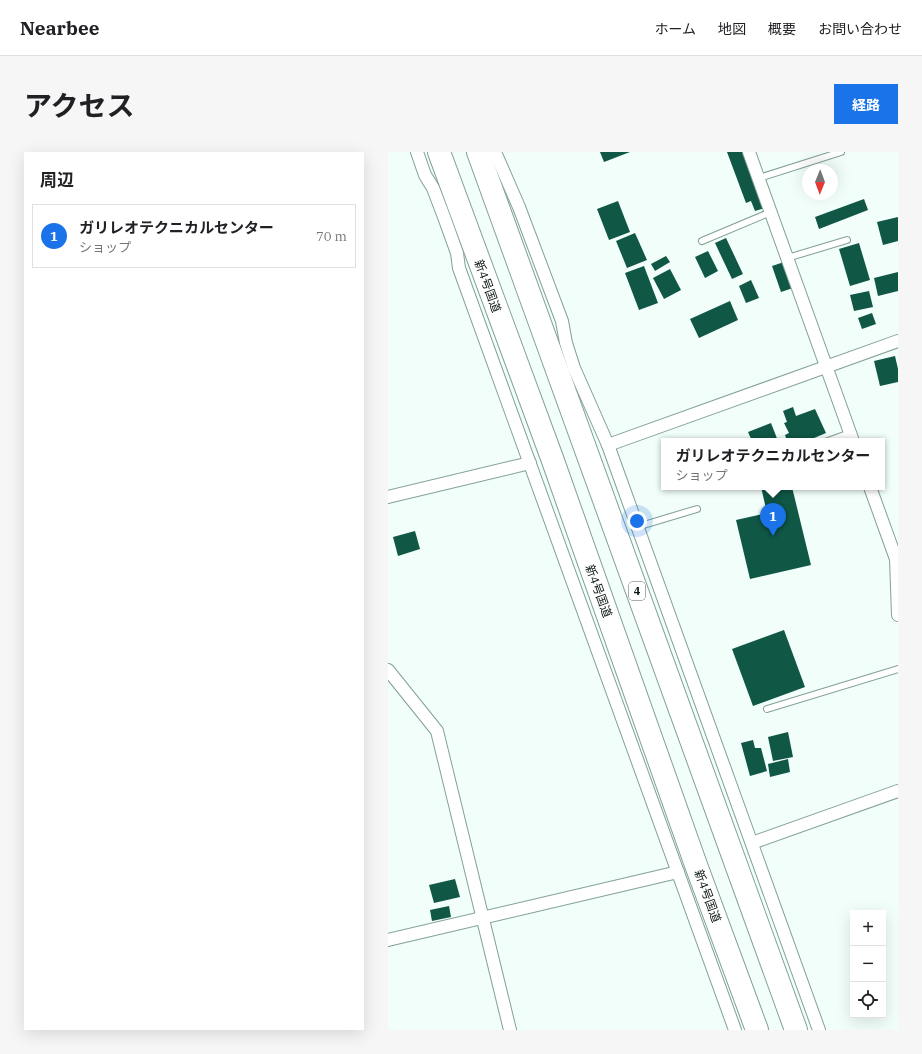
<!DOCTYPE html>
<html lang="ja">
<head>
<meta charset="utf-8">
<style>
  :root { --surface:#fff; --page:#f6f6f6; --text:#202124; --muted:#757577; --line:#e0e0e0; --accent:#1a73e8 }
  body { margin:0; font-family:"IBM Plex Serif","Noto Sans JP",serif; background:var(--page); color:var(--text) }
  .controls { position:absolute; right:12px; bottom:12px; display:grid; overflow:hidden; border-radius:0px; box-shadow:0 4px 16px #0002 }
  .controls button { width:36px; height:36px; display:grid; place-items:center; padding:0; border:0; border-bottom:1px solid var(--line); background:var(--surface); color:var(--text); font:20px sans-serif }
  .compass { position:absolute; left:414px; top:12px; width:36px; height:36px; border-radius:50%; background:var(--surface); box-shadow:0 4px 16px #0002; rotate:181deg }
  .you { position:absolute; left:249px; top:369px; width:14px; height:14px; margin:-10px; border:3px solid #fff; border-radius:50%; background:#1a73e8; box-shadow:0 0 0 6px #1a73e833 }
  .badge { display:grid; place-items:center; width:26px; height:26px; border-radius:50%; background:var(--accent); color:#fff; font-size:13px; font-weight:700 }
  .pin { position:absolute; translate:-50% -33px; filter:drop-shadow(0 1px 2px #0008) }
  .pin::after { content:''; position:absolute; top:21px; width:14px; height:12px; background:inherit; clip-path:polygon(0 0,100% 0,50% 100%) }
  .popup { position:absolute; left:273px; top:286px; width:224px; height:52px; box-sizing:border-box; display:grid; place-content:center; border-radius:0px; background:var(--surface); filter:drop-shadow(0 1px 3px #0005); font-size:13px; white-space:nowrap; color:var(--muted) }
  .popup b { font-size:15px; color:var(--text) }
  .popup::after { content:''; position:absolute; left:50%; top:100%; margin-left:-8px; border:8px solid transparent; border-top-color:var(--surface) }
  .list { margin:0; padding:0; list-style:none }
  h2 { display:flex; justify-content:space-between; align-items:center; height:52px; margin:0; padding:0 16px; font-size:17px }
  h2 small { font-size:13px; font-weight:400; color:var(--muted) }
  .list li { display:grid; grid-template-columns:26px 1fr auto; gap:12px; align-items:center; box-sizing:border-box; height:64px; margin:0 8px 8px; padding:0 8px; border:1px solid var(--line); border-radius:0px }
  .list b { display:block; font-size:15px; white-space:nowrap }
  .list p { margin:0; font-size:13px; white-space:nowrap; color:var(--muted) }
  .list em { font-size:13px; font-style:normal; color:var(--muted) }
  .icon { flex:none; width:22px; height:22px; fill:none; stroke:currentColor; stroke-width:2; stroke-linecap:round; stroke-linejoin:round }
  .map { position:relative; flex:none; width:510px; height:878px; overflow:hidden; border-radius:0px }
  header { display:flex; align-items:center; gap:24px; box-sizing:border-box; height:56px; padding:0 20px; background:var(--surface); border-bottom:1px solid var(--line) }
  header strong { font-size:19px }
  nav { display:flex; gap:22px; margin-inline-start:auto; font-size:14px }
  .intro { display:flex; align-items:center; justify-content:space-between; box-sizing:border-box; height:96px; padding:0 24px }
  h1 { margin:0; font-size:28px }
  .button { padding:10px 18px; border-radius:0px; background:var(--accent); color:#fff; font-size:14px; font-weight:700 }
  main { display:flex; gap:24px; padding:0 24px }
  aside { flex:1; background:var(--surface); border-radius:0px; box-shadow:0 4px 16px #0002 }
  .map>svg:first-child { display:block }
</style>
</head>
<body>
<header>
<strong>Nearbee</strong>
<nav><a>ホーム</a><a>地図</a><a>概要</a><a>お問い合わせ</a></nav>
</header>
<div class="intro"><h1>アクセス</h1><a class="button">経路</a></div>
<main>
<aside>
<h2>周辺<small></small></h2>
<ul class="list">
<li><span class="badge">1</span><div><b>ガリレオテクニカルセンター</b><p>ショップ</p></div><em>70 m</em></li>
</ul>
</aside>
<div class="map">
<svg width="510" height="878" viewBox="0 0 510 878">
  <rect width="100%" height="100%" fill="#f1fef9"/>
  <g fill="#105745">
    <polygon points="212,0 242,0 216,10"/>
    <polygon points="339,0 357,0 377,56 367,59 363,49 358,51"/>
    <polygon points="476,47 480,58 431,77 427,65"/>
    <polygon points="230,49 242,80 221,88 209,57"/>
    <polygon points="510,65 510,89 495,93 489,70"/>
    <polygon points="247,81 259,108 239,116 228,89"/>
    <polygon points="338,86 355,122 344,127 327,91"/>
    <polygon points="471,91 482,128 462,134 451,97"/>
    <polygon points="320,99 330,119 317,126 307,105"/>
    <polygon points="278,104 282,110 267,119 263,112"/>
    <polygon points="396,110 405,136 393,140 384,114"/>
    <polygon points="256,114 270,151 251,158 237,121"/>
    <polygon points="282,117 293,138 276,147 265,126"/>
    <polygon points="510,120 510,139 490,144 486,126"/>
    <polygon points="363,128 371,146 358,151 351,134"/>
    <polygon points="481,139 485,155 466,159 462,143"/>
    <polygon points="342,149 350,168 311,186 302,167"/>
    <polygon points="484,161 488,172 474,177 470,166"/>
    <polygon points="507,204 510,217 510,230 492,234 486,209"/>
    <polygon points="405,255 408,264 427,257 438,281 419,289 399,289 397,283 401,281 396,271 399,270 395,259"/>
    <polygon points="383,271 390,289 364,289 360,280"/>
    <polygon points="373,335 404,335 423,413 362,427 348,368 379,361"/>
    <polygon points="27,379 32,397 10,404 5,385"/>
    <polygon points="396,478 417,535 365,554 344,497"/>
    <polygon points="400,580 405,605 385,609 380,585"/>
    <polygon points="365,588 367,596 373,596 379,619 362,624 353,591"/>
    <polygon points="400,607 402,620 382,625 380,612"/>
    <polygon points="67,727 72,745 46,751 41,733"/>
    <polygon points="61,754 63,765 44,769 42,758"/>
  </g>
  <g fill="none" stroke-linecap="round" stroke-linejoin="round">
    <g stroke="#82a196" stroke-width="8">
      <g id="lane">
        <polyline points="371,26 453,0"/>
        <polyline points="314,89 383,60"/>
        <polyline points="399,106 459,88"/>
        <polyline points="440,289 462,281"/>
        <polyline points="249,375 309,357"/>
        <polyline points="379,557 510,517"/>
      </g>
    </g>
    <g stroke="#82a196" stroke-width="14">
      <g id="street">
        <polyline points="29,0 37,23 45,36 56,65 69,101 71,116 347,878"/>
        <polyline points="107,0 131,55 174,169 178,191 186,216 220,293 431,878"/>
        <polyline points="361,0 465,289"/>
        <polyline points="220,293 510,189"/>
        <polyline points="482,335 508,407 510,463"/>
        <polyline points="0,345 142,311"/>
        <polyline points="0,518 49,579 122,878"/>
        <polyline points="364,691 510,639"/>
        <polyline points="0,788 290,720"/>
      </g>
    </g>
    <g stroke="#82a196" stroke-width="24">
      <g id="highway">
        <polyline points="51,0 164,306 308,713 369,878"/>
        <polyline points="90,0 408,878"/>
      </g>
    </g>
    <use href="#lane" stroke="#fff" stroke-width="6"/>
    <use href="#street" stroke="#fff" stroke-width="12"/>
    <use href="#highway" stroke="#fff" stroke-width="22"/>
  </g>
  <g text-anchor="middle" dominant-baseline="central" stroke-width="4" stroke-linejoin="round" paint-order="stroke">
    <rect fill="#fff" stroke="#555d5a" stroke-width="1" x="241" y="430" width="16" height="18" rx="3"/>
    <g font-size="11" font-weight="bold" fill="#0c1814">
      <text x="249" y="439">4</text>
    </g>
    <g font-size="12" fill="#0c1814" stroke="#fff">
      <text transform="translate(100 134) rotate(70)">新4号国道</text>
      <text transform="translate(211 439) rotate(70)">新4号国道</text>
      <text transform="translate(320 744) rotate(70)">新4号国道</text>
    </g>
  </g>
</svg>
<div class="controls">
<button>+</button>
<button>−</button>
<button><svg class="icon" aria-label="locate" viewBox="0 0 24 24"><circle cx="12" cy="12" r="6"/><path d="M12 2v4M12 18v4M2 12h4M18 12h4"/></svg></button>
</div>
<svg class="compass" viewBox="-18 -18 36 36"><path d="M0-13l5 13h-10z" fill="#e53935"/><path d="M0 13l5-13h-10z" fill="#757577"/></svg>
<div class="you"></div>
<div class="pin badge" style="left:385px;top:384px">1</div>
<div class="popup"><b>ガリレオテクニカルセンター</b>ショップ</div>
</div>
</main>
</body>
</html>
